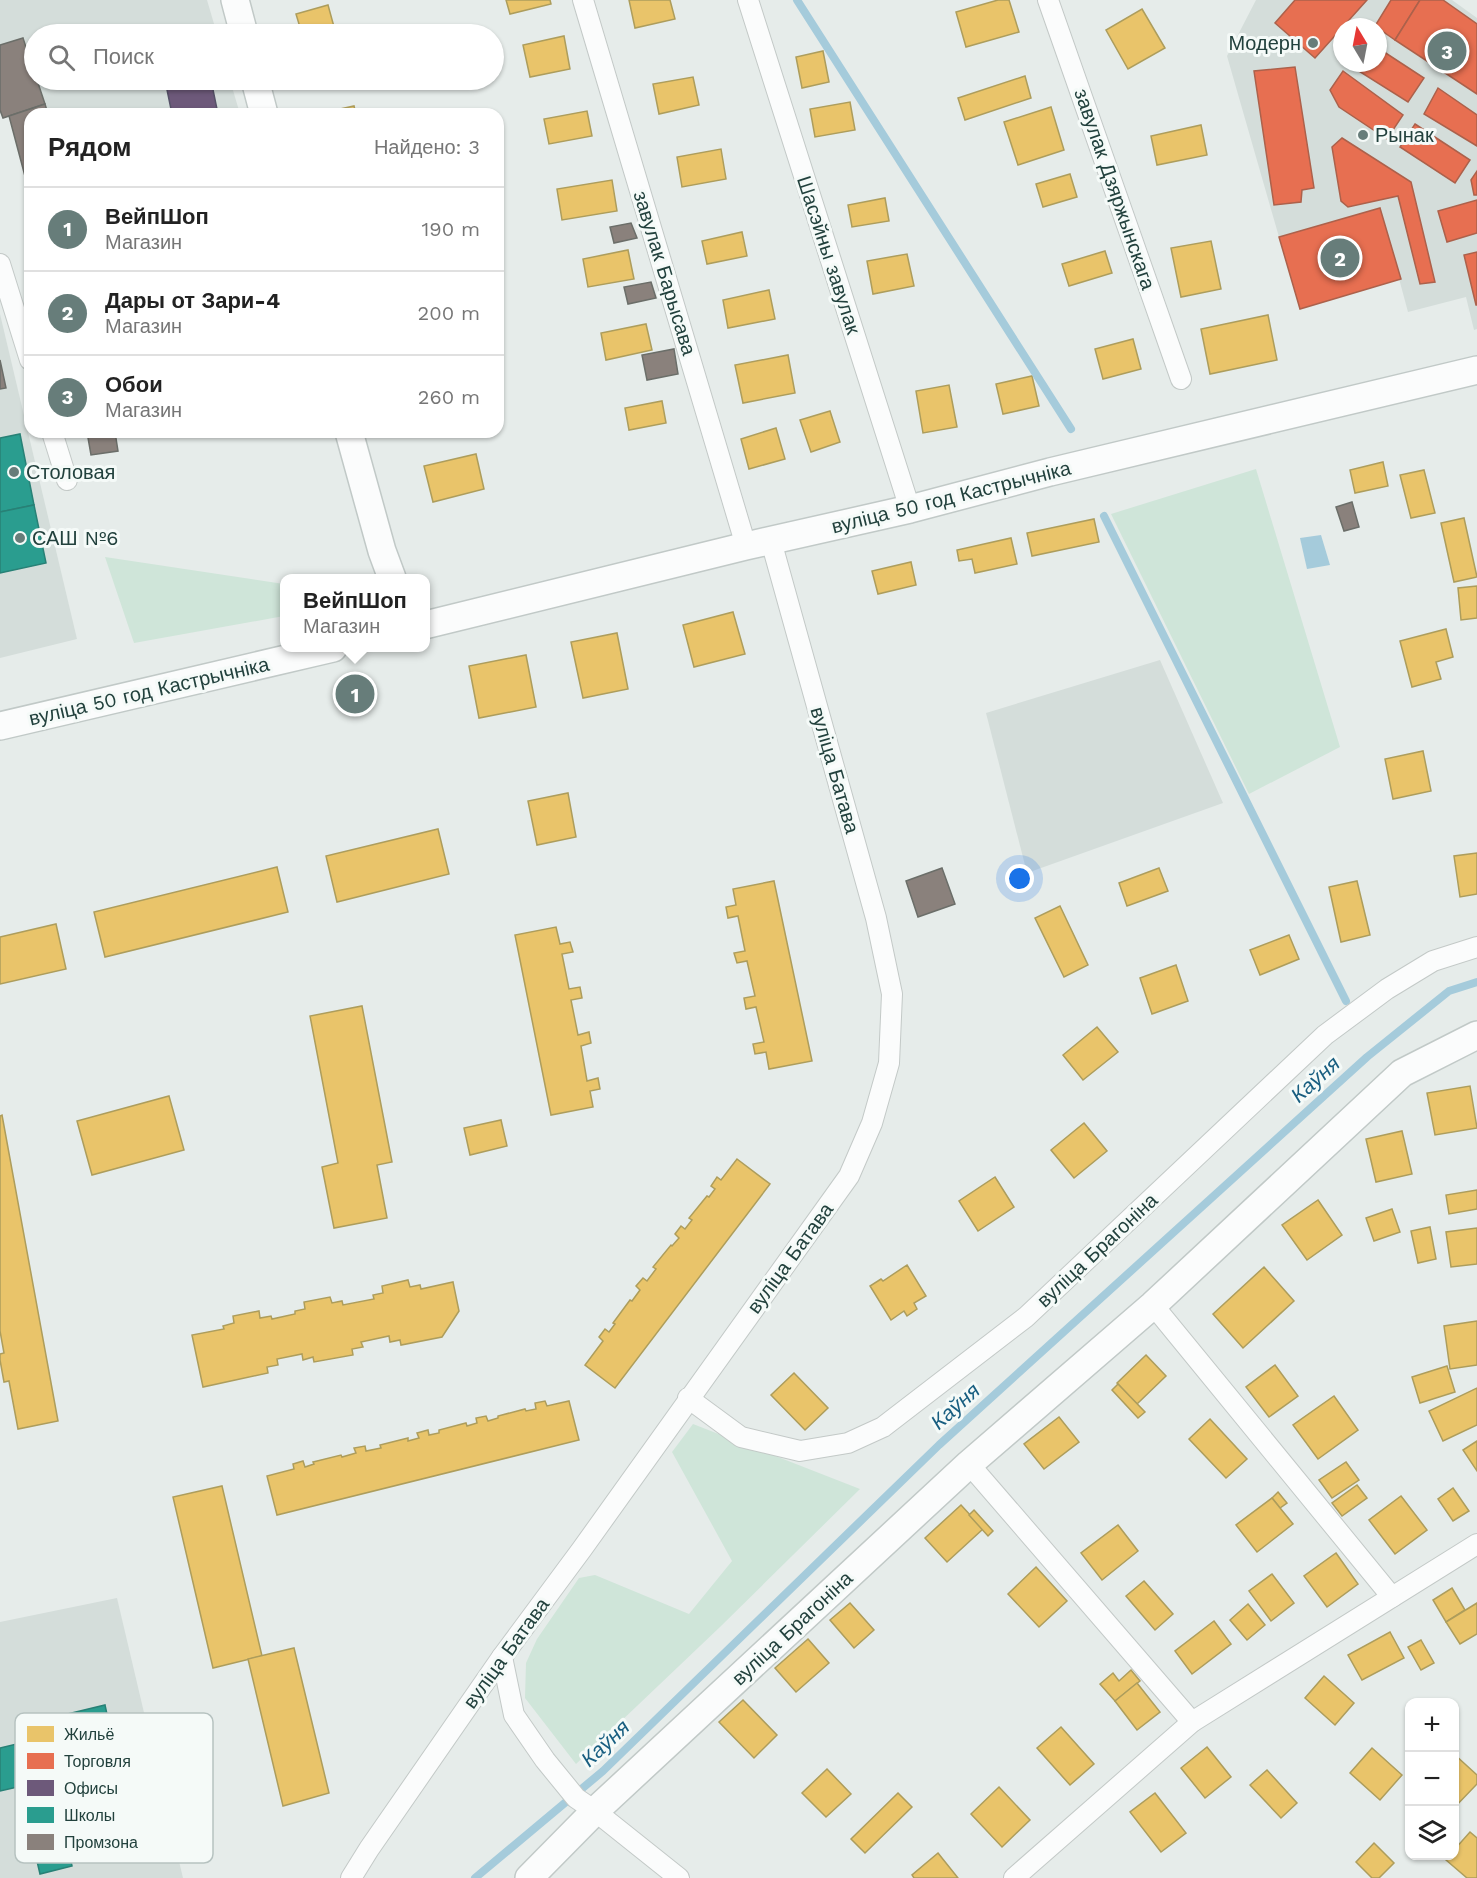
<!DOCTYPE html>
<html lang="ru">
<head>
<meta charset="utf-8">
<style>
  :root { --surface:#fff; --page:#f2f2f2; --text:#222; --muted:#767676; --line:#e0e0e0; --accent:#677d7a }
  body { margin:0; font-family:"Work Sans",sans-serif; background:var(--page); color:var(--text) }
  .controls { position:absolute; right:18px; bottom:18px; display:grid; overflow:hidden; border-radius:12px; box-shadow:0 2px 4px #0004 }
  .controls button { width:54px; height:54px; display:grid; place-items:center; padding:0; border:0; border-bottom:2px solid var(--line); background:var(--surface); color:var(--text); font:30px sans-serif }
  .compass { position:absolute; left:1333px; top:18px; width:54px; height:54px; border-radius:50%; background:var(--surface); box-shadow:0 2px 4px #0004; rotate:350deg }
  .you { position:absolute; left:1020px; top:879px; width:21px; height:21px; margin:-15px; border:4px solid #fff; border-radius:50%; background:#1a73e8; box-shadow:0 0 0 9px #1a73e833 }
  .badge { display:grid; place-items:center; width:39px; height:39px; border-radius:50%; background:var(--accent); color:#fff; font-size:20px; font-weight:700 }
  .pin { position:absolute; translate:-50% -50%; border:3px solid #fff; box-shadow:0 2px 6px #0006 }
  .popup { position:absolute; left:280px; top:574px; width:150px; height:78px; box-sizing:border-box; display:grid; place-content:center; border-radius:12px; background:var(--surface); filter:drop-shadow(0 2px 4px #0005); font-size:20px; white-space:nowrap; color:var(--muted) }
  .popup b { font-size:22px; color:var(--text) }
  .popup::after { content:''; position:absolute; left:50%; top:100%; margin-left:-12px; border:12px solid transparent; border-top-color:var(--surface) }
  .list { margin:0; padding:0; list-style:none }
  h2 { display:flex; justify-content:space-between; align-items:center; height:78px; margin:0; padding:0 24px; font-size:26px }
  h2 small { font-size:20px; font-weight:400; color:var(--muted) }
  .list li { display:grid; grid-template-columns:39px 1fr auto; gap:18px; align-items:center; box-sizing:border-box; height:84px; padding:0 24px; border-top:2px solid var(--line) }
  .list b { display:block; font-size:22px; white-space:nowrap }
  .list p { margin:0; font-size:20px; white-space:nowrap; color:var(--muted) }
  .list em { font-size:20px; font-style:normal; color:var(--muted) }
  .icon { flex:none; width:33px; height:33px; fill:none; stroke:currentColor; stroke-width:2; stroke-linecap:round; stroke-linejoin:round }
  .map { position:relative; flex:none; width:1477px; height:1878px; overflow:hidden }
  .search { position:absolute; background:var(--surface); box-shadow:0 2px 4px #0004; left:24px; top:24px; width:480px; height:66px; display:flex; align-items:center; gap:15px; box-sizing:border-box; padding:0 21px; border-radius:33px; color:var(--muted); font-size:22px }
  .panel { position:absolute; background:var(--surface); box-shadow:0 2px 4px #0004; left:24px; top:108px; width:480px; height:330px; border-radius:18px }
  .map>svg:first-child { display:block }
</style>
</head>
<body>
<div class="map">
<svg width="1477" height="1878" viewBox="0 0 1477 1878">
  <rect width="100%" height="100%" fill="#e6ecea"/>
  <g fill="#d4ddda" fill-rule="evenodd">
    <polygon points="0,0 207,0 217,34 34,34 34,80 230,80 240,114 30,114 30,195 10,116 3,118 0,110"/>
    <path d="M1256 0H1452L1477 18V329L1474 330 1466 297 1408 312 1380 208 1279 237 1227 56ZM1342 27H1378V63H1342Z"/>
    <polygon points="0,314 77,639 0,658"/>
    <polygon points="1160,660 1223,803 1027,873 986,713"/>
    <polygon points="117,1598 183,1878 0,1878 0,1622"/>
  </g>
  <g fill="#cfe5d9">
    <polygon points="1256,469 1340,747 1249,794 1111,514"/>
    <polygon points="105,557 284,584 284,616 134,643"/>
    <polygon points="693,1424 860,1489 720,1627 576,1764 525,1698 526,1663 537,1639 579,1578 595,1575 689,1614 732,1561 672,1452"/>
  </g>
  <polygon fill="#a5cbdb" points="1321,535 1330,565 1307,569 1300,538"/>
  <g fill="#e9c46a" stroke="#ad9d5c" stroke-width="1.5">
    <polygon points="506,0 550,0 551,4 510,14"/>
    <polygon points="629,0 670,0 675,19 635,28"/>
    <polygon points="998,0 1009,0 1019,32 966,47 956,12"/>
    <polygon points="328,5 336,34 302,34 296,14"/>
    <polygon points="1142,9 1165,48 1128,69 1106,30"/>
    <polygon points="564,36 570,69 530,77 523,45"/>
    <polygon points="823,51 829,82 802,88 796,57"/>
    <polygon points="1025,76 1031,98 965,120 958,98"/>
    <polygon points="693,77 699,105 659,114 653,84"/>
    <polygon points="850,102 855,130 815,137 810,109"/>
    <polygon points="354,106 356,114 326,114 326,112"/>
    <polygon points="1051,107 1064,150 1018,165 1004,122"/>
    <polygon points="587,111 592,136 549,144 544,119"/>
    <polygon points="1201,125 1207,155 1157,165 1151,136"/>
    <polygon points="721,149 726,179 682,187 677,157"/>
    <polygon points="1070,174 1077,197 1043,207 1036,184"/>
    <polygon points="612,180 617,211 562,220 557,189"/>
    <polygon points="885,198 889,221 852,227 848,205"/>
    <polygon points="742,232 747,256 707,264 702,241"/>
    <polygon points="1211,241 1221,289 1181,297 1171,248"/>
    <polygon points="628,250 634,279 588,287 583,259"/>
    <polygon points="1105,251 1112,273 1069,286 1062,264"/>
    <polygon points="907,254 914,286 873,294 867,261"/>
    <polygon points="769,290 775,319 728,328 723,300"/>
    <polygon points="1268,315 1277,360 1210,374 1201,329"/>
    <polygon points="646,324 652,350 606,360 601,333"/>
    <polygon points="1133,339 1141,369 1103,379 1095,349"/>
    <polygon points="788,355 795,393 743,403 735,365"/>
    <polygon points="1032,376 1039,406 1003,414 996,384"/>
    <polygon points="949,385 957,427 923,433 916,391"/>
    <polygon points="662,401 666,423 629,430 625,408"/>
    <polygon points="830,411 840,442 811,452 800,420"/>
    <polygon points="776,428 785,459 749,469 741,439"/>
    <polygon points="476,454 484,489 433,502 424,466"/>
    <polygon points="1383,462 1388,486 1355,493 1350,470"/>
    <polygon points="1424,470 1435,513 1411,518 1400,475"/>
    <polygon points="1464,518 1477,577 1454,582 1441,523"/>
    <polygon points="1094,519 1099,542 1032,556 1027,533"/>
    <polygon points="1011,538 1017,564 975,573 972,559 959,561 957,550"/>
    <polygon points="911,562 916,585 878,594 872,571"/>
    <polygon points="1477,586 1477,618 1461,620 1458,588"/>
    <polygon points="733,612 745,654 694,667 683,625"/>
    <polygon points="1446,629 1453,657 1436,662 1441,679 1412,687 1400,641"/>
    <polygon points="617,633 628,689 583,698 571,642"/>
    <polygon points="526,655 536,707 479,718 469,666"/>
    <polygon points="1423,751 1431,791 1393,799 1385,759"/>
    <polygon points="568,793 576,837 537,845 528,801"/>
    <polygon points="438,829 449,874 337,902 326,856"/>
    <polygon points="1477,853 1477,894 1460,897 1454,856"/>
    <polygon points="277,867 288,912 105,957 94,912"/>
    <polygon points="1159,868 1168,891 1127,906 1119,883"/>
    <polygon points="774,881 812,1061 769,1069 766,1052 755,1054 753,1044 764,1042 756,1007 746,1009 744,998 755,996 747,961 737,963 734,953 745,951 738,916 728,918 726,907 736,905 733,889"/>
    <polygon points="1357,881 1370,935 1341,942 1329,887"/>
    <polygon points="1060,906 1088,965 1064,977 1035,918"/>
    <polygon points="56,924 66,969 0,984 0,937"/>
    <polygon points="556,927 560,944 570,942 573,952 562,954 569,989 580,987 582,998 571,1000 578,1035 589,1032 591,1043 581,1046 587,1081 598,1078 600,1089 590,1091 593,1107 551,1115 515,935"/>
    <polygon points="1289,935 1299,959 1260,975 1250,950"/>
    <polygon points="1176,965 1188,1001 1152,1014 1140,978"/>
    <polygon points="362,1006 392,1162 377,1165 387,1218 334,1228 322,1167 338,1163 310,1016"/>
    <polygon points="1097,1027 1118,1052 1083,1080 1063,1055"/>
    <polygon points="1470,1086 1477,1128 1435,1135 1427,1093"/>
    <polygon points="169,1096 184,1150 92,1175 77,1121"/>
    <polygon points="2,1115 58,1421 18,1429 9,1381 4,1382 0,1360 0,1354 4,1353 0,1331 0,1116"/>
    <polygon points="501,1120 507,1146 470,1155 464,1128"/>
    <polygon points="1084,1123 1107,1151 1074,1178 1051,1150"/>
    <polygon points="1402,1131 1412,1174 1376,1182 1366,1139"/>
    <polygon points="737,1159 770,1184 615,1388 585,1365 603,1341 599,1337 605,1329 609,1332 615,1324 613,1323 630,1300 632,1301 640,1290 636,1286 643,1278 647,1281 656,1269 653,1267 671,1245 672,1246 679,1238 675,1234 681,1226 685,1229 692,1220 689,1218 707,1196 709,1197 715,1189 711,1186 717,1177 721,1180"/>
    <polygon points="995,1177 1014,1207 978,1231 959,1201"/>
    <polygon points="1477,1190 1477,1209 1449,1214 1446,1195"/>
    <polygon points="1318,1200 1342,1235 1307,1260 1282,1225"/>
    <polygon points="1392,1209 1400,1232 1374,1241 1366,1218"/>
    <polygon points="1430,1227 1436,1259 1418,1263 1411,1231"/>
    <polygon points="1477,1228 1477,1264 1451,1267 1446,1232"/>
    <polygon points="907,1265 926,1296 914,1303 917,1309 907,1316 904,1311 891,1320 870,1286 881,1279 883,1281"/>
    <polygon points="1264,1267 1294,1301 1243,1348 1213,1314"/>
    <polygon points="408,1280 410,1287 420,1285 421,1289 453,1282 459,1311 442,1337 401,1345 400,1340 390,1342 389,1336 361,1342 363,1347 352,1349 353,1355 314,1362 313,1357 303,1360 302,1354 277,1359 278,1365 267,1367 268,1373 203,1387 192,1335 224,1329 223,1326 234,1323 233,1316 259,1311 260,1318 271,1316 272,1319 295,1314 295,1311 305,1309 304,1302 330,1297 332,1303 342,1301 343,1305 374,1299 373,1295 383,1293 382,1286"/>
    <polygon points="1477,1321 1477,1365 1450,1369 1444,1326"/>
    <polygon points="1146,1355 1166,1376 1137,1404 1117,1383"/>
    <polygon points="1275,1365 1298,1396 1269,1417 1246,1387"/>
    <polygon points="1447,1366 1455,1392 1420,1403 1412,1377"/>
    <polygon points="794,1373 828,1408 805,1430 771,1395"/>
    <polygon points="1118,1384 1145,1412 1138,1418 1112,1390"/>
    <polygon points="1477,1388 1477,1425 1443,1441 1429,1411"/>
    <polygon points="1334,1396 1358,1430 1318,1459 1293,1425"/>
    <polygon points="545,1401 547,1406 569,1401 579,1440 277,1515 267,1476 294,1469 293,1464 303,1461 305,1467 314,1464 313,1462 341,1455 342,1457 356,1453 354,1448 365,1446 366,1451 381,1448 380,1445 408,1438 408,1441 419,1438 417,1433 428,1430 429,1435 439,1433 439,1430 466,1423 467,1426 477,1423 476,1418 486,1416 488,1421 498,1418 498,1416 525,1409 526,1411 536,1409 535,1403"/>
    <polygon points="1059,1417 1079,1442 1044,1469 1024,1444"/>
    <polygon points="1210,1419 1247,1459 1226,1478 1189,1439"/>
    <polygon points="1477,1441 1477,1471 1463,1450"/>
    <polygon points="1346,1462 1359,1480 1332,1498 1319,1480"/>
    <polygon points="1357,1485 1367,1498 1342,1516 1332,1503"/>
    <polygon points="222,1486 262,1656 213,1668 173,1497"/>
    <polygon points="1453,1488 1469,1511 1453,1521 1438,1499"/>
    <polygon points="1278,1492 1287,1503 1280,1508 1272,1498"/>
    <polygon points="1401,1496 1427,1530 1395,1554 1369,1520"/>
    <polygon points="1272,1498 1293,1524 1257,1552 1236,1525"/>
    <polygon points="961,1505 983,1529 947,1562 925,1538"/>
    <polygon points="974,1510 993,1531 988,1536 969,1515"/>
    <polygon points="1118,1525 1138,1551 1102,1580 1081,1553"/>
    <polygon points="1336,1553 1358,1584 1327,1607 1304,1576"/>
    <polygon points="1036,1567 1067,1601 1039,1627 1008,1594"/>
    <polygon points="1272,1574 1294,1603 1271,1621 1249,1591"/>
    <polygon points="1144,1581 1173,1614 1155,1630 1126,1596"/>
    <polygon points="1452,1588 1465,1610 1446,1622 1433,1600"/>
    <polygon points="850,1603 874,1630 854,1648 830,1620"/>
    <polygon points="1477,1603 1477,1634 1460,1644 1446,1622"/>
    <polygon points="1248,1604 1265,1625 1247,1640 1230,1620"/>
    <polygon points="1214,1621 1231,1644 1192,1674 1175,1651"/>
    <polygon points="1390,1632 1404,1658 1362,1680 1348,1655"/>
    <polygon points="808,1639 829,1663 796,1692 775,1668"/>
    <polygon points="1421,1640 1434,1663 1421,1670 1408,1647"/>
    <polygon points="294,1648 329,1793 283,1806 248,1659"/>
    <polygon points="1131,1670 1140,1681 1115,1701 1100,1684 1113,1673 1119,1681"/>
    <polygon points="1324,1676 1354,1703 1335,1725 1305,1698"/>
    <polygon points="1137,1683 1160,1712 1137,1730 1115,1701"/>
    <polygon points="743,1700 777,1735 754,1758 719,1722"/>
    <polygon points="1061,1727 1094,1764 1070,1785 1037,1748"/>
    <polygon points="1207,1747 1231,1777 1205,1798 1181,1768"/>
    <polygon points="1372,1748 1402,1775 1380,1800 1350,1773"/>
    <polygon points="1454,1754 1477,1775 1477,1784 1454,1808"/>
    <polygon points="827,1769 851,1794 826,1817 802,1793"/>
    <polygon points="1267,1770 1297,1803 1281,1818 1250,1785"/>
    <polygon points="999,1787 1030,1820 1002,1847 971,1814"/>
    <polygon points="898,1793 912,1807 865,1853 851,1839"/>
    <polygon points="1155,1793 1186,1833 1161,1852 1130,1812"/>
    <polygon points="1470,1832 1477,1838 1477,1878 1467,1878 1446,1860 1450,1856 1454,1856 1454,1850"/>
    <polygon points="1374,1843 1394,1863 1379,1878 1372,1878 1356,1862"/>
    <polygon points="938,1853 958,1878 914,1878 912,1875"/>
  </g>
  <g fill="#e76f51" stroke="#ac614b" stroke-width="1.5">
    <polygon points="1295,0 1367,0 1315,58 1275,23"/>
    <polygon points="1391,0 1420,0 1395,40 1375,26"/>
    <polygon points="1420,0 1443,0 1477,24 1477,94 1395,40"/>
    <polygon points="1378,48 1424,78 1408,102 1346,63 1378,63"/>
    <polygon points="1295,67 1314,188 1302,190 1301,202 1274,205 1254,71"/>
    <polygon points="1343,71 1403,115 1387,139 1339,107 1330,90"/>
    <polygon points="1438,88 1477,115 1477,146 1424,114"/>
    <polygon points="1415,124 1470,160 1455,183 1400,147"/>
    <polygon points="1342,138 1411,182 1435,282 1420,284 1398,196 1348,207 1341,201 1332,147"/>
    <polygon points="1477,171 1477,195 1474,195 1471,180"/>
    <polygon points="1477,200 1477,233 1447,242 1438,211"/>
    <polygon points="1380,208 1401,279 1300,309 1279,237"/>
    <polygon points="1477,252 1477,305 1476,305 1464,255"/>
    <polygon points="359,683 363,703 351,706 347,686"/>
  </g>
  <polygon fill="#6d597a" stroke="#565268" stroke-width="1.5" points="165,80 211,80 218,114 172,114"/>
  <g fill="#2a9d8f" stroke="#288176" stroke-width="1.5">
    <polygon points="20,434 34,505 0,512 0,438"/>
    <polygon points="34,505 46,563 0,573 0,512"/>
    <polygon points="105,1705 115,1752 82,1760 92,1804 143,1793 151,1824 67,1843 72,1866 40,1874 30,1831 58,1825 48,1780 0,1791 0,1748 63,1733 59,1716"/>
  </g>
  <g fill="#8a817c" stroke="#6b6e69" stroke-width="1.5">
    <polygon points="23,38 34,72 34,80 37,80 45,104 3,118 0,110 0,45"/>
    <polygon points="45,104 48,114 30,114 30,195 9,116"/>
    <polygon points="631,223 637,238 614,243 610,227"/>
    <polygon points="651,282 656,298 628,304 624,287"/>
    <polygon points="674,349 678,374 647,380 642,355"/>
    <polygon points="0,360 6,388 0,389"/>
    <polygon points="87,432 115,432 118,451 91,455"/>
    <polygon points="1352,502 1359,527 1344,531 1336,507"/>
    <polygon points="942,868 955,904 918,917 906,881"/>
  </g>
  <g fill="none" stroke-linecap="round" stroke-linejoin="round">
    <g stroke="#a5cbdb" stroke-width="8">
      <polyline points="797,0 1071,429"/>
      <polyline points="1104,516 1346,1001"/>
      <polyline points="475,1878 603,1771 939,1445 1367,1057 1449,991 1477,982"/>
    </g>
    <g stroke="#c3c9c7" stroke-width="22">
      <g id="street">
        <polyline points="583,0 746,546"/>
        <polyline points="748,0 910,509"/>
        <polyline points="1048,0 1181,379"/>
        <polyline points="0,264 30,360"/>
        <polyline points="52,432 67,480"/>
        <polyline points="1153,1305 1392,1597"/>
        <polyline points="688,1398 741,1437 800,1451 848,1443 883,1427 1026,1317 1325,1035 1387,989 1433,961 1477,947"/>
        <polyline points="969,1464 1192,1722"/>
        <polyline points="502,1657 514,1715 545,1760 576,1798 595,1811 679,1878"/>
        <polyline points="351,1878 369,1849 502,1657 582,1549 849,1176 872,1123 889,1063 892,994 876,918 771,541"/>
        <polyline points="1014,1878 1192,1722 1477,1544"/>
      </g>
    </g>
    <g stroke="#c1c9c7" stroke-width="30">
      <g id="secondary">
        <polyline points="235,0 244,34"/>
        <polyline points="255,80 264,114"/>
        <polyline points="349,432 382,551 392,578"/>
        <polyline points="425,625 746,546 910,509 1050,472 1477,370"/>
        <polyline points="0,726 333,648"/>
        <polyline points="529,1878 595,1811 969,1464 1153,1305 1402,1073 1477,1035"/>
      </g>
    </g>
    <use href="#street" stroke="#fbfcfc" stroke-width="20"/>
    <use href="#secondary" stroke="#fbfcfc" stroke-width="27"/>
  </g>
  <g fill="#677d7a" stroke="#f5faf8" stroke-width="2">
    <circle cx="1313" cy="43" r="6"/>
    <circle cx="1363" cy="135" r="6"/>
    <circle cx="14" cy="472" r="6"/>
    <circle cx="20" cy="538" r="6"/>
  </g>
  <g text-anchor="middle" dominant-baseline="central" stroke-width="6" stroke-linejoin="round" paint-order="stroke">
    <g font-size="20" fill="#22413d" stroke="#f5faf8" text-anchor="start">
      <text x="1301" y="43" text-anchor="end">Модерн</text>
      <text x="1375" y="135">Рынак</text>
      <text x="26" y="472">Столовая</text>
      <text x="32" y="538">САШ №6</text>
    </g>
    <g font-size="20" fill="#22413d" stroke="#f5faf8">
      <text transform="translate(1115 189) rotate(71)">завулак Дзяржынскага</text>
      <text transform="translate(829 255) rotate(72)">Шасэйны завулак</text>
      <text transform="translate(665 273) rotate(73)">завулак Барысава</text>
      <text transform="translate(951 497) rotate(-14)">вуліца 50 год Кастрычніка</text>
      <text transform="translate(149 691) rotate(-13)">вуліца 50 год Кастрычніка</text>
      <text transform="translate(835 770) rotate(74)">вуліца Батава</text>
      <text transform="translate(1097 1250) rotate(-43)">вуліца Брагоніна</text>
      <text transform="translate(790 1258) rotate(-54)">вуліца Батава</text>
      <text transform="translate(792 1628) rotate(-43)">вуліца Брагоніна</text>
      <text transform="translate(506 1653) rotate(-54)">вуліца Батава</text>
    </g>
    <g font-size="21" font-style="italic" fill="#185e80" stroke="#f5faf8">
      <text transform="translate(1315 1079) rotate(-42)">Каўня</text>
      <text transform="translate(955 1406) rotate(-42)">Каўня</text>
      <text transform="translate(605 1743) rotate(-43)">Каўня</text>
    </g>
  </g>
  <rect x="15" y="1713" width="198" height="150" rx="9" fill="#f5faf8" stroke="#b6c2c0" stroke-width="1.5"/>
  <rect x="27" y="1726" width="27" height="16" fill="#e9c46a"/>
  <rect x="27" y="1753" width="27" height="16" fill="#e76f51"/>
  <rect x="27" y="1780" width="27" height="16" fill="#6d597a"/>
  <rect x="27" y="1807" width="27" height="16" fill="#2a9d8f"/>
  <rect x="27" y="1834" width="27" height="16" fill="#8a817c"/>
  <g font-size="16" fill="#22413d">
    <text x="64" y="1740">Жильё</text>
    <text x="64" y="1767">Торговля</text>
    <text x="64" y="1794">Офисы</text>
    <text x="64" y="1821">Школы</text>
    <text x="64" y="1848">Промзона</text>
  </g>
</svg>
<div class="controls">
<button>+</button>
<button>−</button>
<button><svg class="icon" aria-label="layers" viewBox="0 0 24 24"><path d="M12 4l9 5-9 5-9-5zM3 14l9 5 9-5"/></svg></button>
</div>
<svg class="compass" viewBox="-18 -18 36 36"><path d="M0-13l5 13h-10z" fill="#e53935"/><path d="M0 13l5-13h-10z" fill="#767676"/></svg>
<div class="you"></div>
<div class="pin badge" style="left:355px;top:694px">1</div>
<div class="popup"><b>ВейпШоп</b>Магазин</div>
<div class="pin badge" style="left:1340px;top:258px">2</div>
<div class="pin badge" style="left:1447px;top:51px">3</div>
<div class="search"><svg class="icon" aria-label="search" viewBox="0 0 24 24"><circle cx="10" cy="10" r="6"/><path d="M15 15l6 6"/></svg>Поиск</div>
<section class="panel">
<h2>Рядом<small>Найдено: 3</small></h2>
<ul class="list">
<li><span class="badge">1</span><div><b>ВейпШоп</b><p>Магазин</p></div><em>190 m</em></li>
<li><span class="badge">2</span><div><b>Дары от Зари-4</b><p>Магазин</p></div><em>200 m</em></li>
<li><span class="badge">3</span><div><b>Обои</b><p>Магазин</p></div><em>260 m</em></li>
</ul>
</section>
</div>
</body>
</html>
